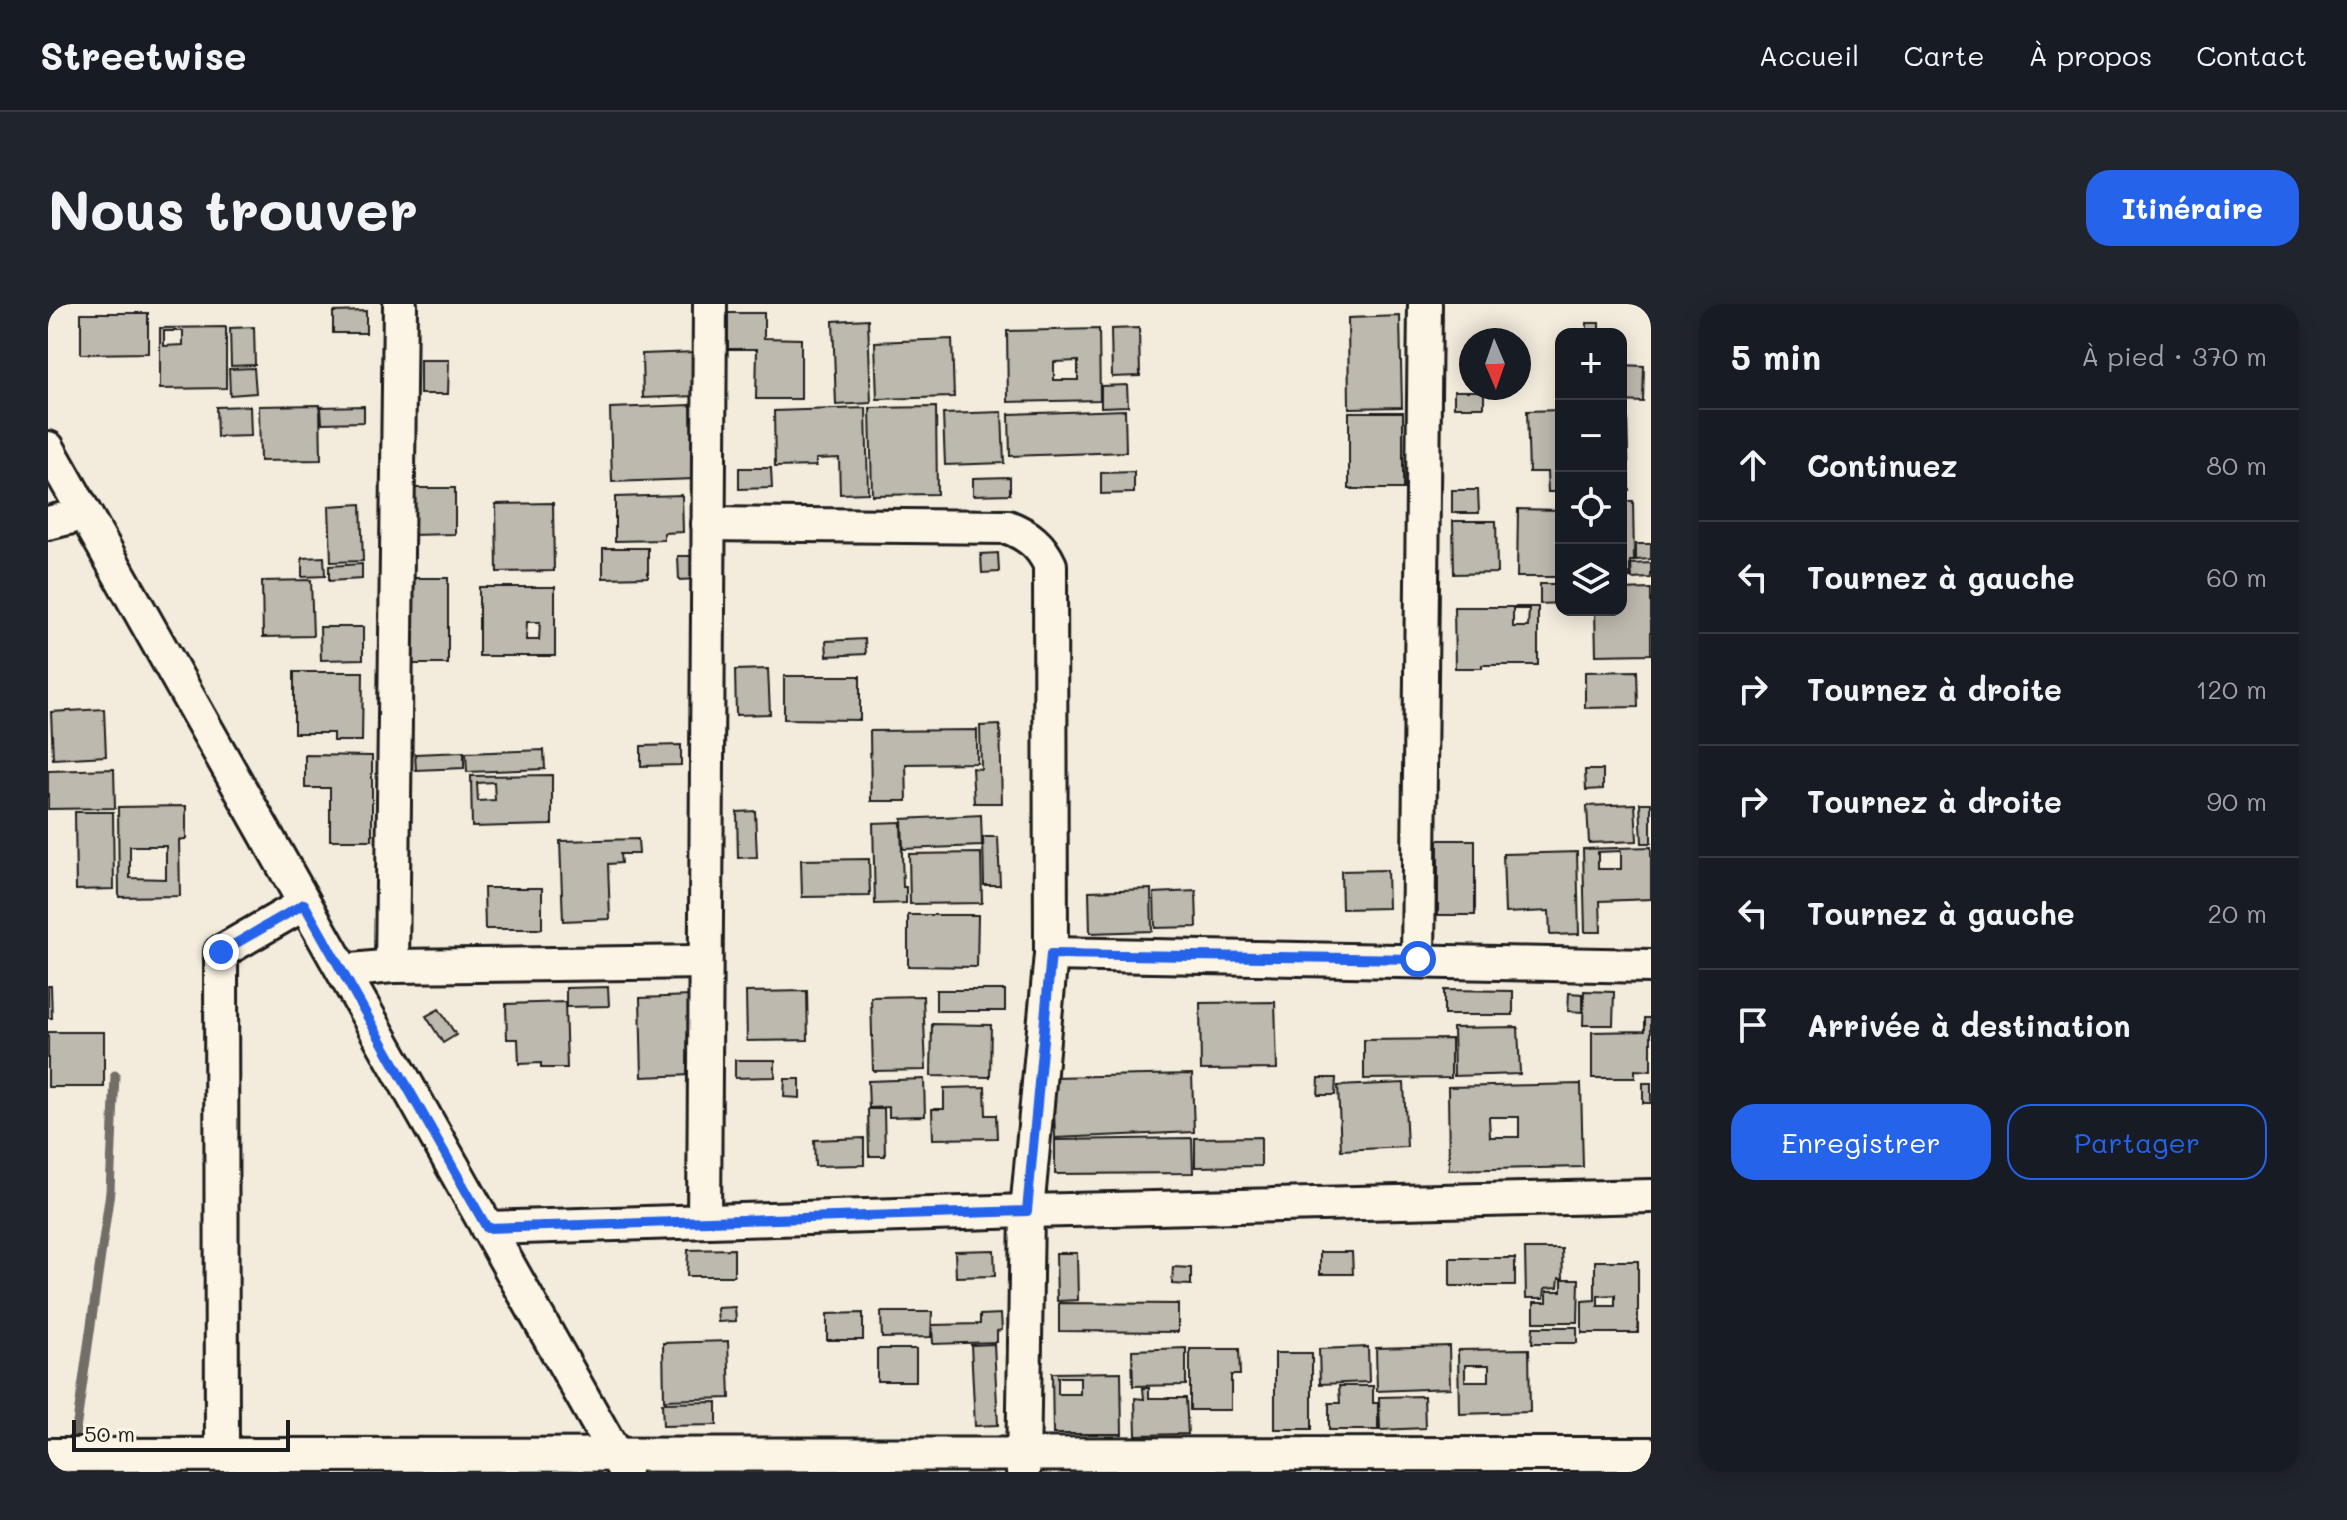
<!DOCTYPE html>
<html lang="fr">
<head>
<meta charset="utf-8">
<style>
  :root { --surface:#171b24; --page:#20242c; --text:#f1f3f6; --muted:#9ea1a6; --line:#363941; --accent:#2563eb }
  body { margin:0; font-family:Mali,sans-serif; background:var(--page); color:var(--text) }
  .controls { position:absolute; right:24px; top:24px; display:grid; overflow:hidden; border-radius:16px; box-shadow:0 4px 20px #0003 }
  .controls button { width:72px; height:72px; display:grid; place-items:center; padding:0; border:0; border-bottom:2px solid var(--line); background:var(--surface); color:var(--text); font:40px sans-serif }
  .compass { position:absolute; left:1411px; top:24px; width:72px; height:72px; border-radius:50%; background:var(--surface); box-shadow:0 4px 20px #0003; rotate:178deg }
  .scale { position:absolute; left:24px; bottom:20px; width:218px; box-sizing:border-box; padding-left:8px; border:4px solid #1c1c1c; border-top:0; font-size:22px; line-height:28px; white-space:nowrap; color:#1c1c1c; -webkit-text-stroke:6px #fcf5e5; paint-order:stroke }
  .stop { position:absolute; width:24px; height:24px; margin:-18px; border:6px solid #2563eb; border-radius:50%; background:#fff }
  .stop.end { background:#2563eb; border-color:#fff; box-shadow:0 2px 8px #0008 }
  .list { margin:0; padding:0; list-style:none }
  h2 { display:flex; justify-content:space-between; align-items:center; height:104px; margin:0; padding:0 32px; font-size:34px }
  h2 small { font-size:26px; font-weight:400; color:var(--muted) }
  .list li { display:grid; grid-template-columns:52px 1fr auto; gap:24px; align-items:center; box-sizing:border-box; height:112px; padding:0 32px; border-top:2px solid var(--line) }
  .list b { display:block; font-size:30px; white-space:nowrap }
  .list em { font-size:26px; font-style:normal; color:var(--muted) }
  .actions { display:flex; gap:16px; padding:24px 32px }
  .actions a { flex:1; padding:18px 0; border:2px solid var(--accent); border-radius:24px; text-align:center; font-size:28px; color:var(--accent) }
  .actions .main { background:var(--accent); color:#fff }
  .icon { flex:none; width:44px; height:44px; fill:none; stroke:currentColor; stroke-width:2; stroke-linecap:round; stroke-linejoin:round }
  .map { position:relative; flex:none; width:1603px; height:1168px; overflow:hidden; border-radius:24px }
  header { display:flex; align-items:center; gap:48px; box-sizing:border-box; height:112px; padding:0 40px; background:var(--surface); border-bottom:2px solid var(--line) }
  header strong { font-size:38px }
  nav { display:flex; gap:44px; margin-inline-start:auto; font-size:28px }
  .intro { display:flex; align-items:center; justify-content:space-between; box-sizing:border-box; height:192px; padding:0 48px }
  h1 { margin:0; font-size:56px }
  .button { padding:20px 36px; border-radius:24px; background:var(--accent); color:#fff; font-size:28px; font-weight:700 }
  main { display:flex; gap:48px; padding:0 48px }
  aside { flex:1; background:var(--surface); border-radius:24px; box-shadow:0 4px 20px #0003 }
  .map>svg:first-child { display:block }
</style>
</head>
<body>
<header>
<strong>Streetwise</strong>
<nav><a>Accueil</a><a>Carte</a><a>À propos</a><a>Contact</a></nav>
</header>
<div class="intro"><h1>Nous trouver</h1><a class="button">Itinéraire</a></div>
<main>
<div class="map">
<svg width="1603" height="1168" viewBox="0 0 1603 1168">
  <rect width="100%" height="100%" fill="#f3ecdd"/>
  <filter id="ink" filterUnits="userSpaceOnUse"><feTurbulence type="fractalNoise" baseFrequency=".0125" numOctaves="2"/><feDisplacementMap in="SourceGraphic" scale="16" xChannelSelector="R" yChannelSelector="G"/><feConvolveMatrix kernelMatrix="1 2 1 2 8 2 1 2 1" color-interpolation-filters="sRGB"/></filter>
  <g filter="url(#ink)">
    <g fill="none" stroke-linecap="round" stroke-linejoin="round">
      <polyline stroke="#716e68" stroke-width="9" points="22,1168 62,888 67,771"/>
    </g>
    <g fill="#beb9ae" stroke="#1c1c1c" stroke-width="2" fill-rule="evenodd">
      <polygon points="318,7 318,29 285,29 285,8"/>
      <polygon points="33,9 100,9 100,49 33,50"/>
      <polygon points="680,9 716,9 716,34 753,35 753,95 708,95 709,45 680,45"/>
      <polygon points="1352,12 1354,103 1301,104 1300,14"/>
      <polygon points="820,15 823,99 788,101 785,17"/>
      <rect x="1539" y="19" width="12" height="11"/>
      <path d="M178 23V84L112 85V24ZM116 27H135V41L116 42Z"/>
      <polygon points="206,23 207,61 183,62 182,24"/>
      <polygon points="1091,24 1092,72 1064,73 1063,25"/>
      <path d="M1051 25 1052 96 960 98 959 27ZM1030 57V76H1006V58Z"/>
      <polygon points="904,35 906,93 829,95 827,38"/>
      <polygon points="648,48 649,92 595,94 594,50"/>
      <polygon points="372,56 401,56 400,90 372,90"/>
      <polygon points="1573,61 1596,62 1595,98 1573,97"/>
      <polygon points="206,64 208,89 182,91 181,65"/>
      <polygon points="1079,81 1080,102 1053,103 1053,82"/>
      <rect x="1406" y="87" width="30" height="16"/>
      <polygon points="272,101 273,156 212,157 211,102"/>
      <polygon points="643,101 646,175 564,178 562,104"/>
      <polygon points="202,102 203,132 169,133 168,103"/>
      <polygon points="316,102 316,118 274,119 273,103"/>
      <polygon points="888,103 889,190 824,191 822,104"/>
      <polygon points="818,104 820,189 792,190 791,154 768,155 768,162 727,163 726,107"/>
      <polygon points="1077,106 1078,148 962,152 961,110"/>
      <polygon points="1513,106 1513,188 1500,188 1499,168 1481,168 1479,107"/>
      <polygon points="954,108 956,159 897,161 895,110"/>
      <rect x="1301" y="108" width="54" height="77"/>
      <polygon points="1573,112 1579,112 1581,186 1573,186"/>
      <polygon points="691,164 723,164 724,184 691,185"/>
      <polygon points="1086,168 1086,189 1053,190 1053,169"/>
      <polygon points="962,173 962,190 925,191 925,174"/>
      <polygon points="362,184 407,184 407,230 362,231"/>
      <polygon points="1404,186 1430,186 1431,209 1404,209"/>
      <polygon points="634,191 635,228 616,229 616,236 567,237 567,193"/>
      <polygon points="1573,197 1585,197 1586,257 1582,257 1582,274 1573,274"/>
      <polygon points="505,199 506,267 449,268 448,200"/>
      <polygon points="313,200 315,257 283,258 281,202"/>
      <polygon points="1470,205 1513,206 1513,273 1469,273"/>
      <polygon points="1405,217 1448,217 1449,269 1406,270"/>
      <polygon points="1588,240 1603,240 1603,255 1588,256"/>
      <polygon points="555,244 600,244 600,273 555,274"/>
      <polygon points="950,249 951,268 934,269 933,250"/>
      <polygon points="630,252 648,252 649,275 631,276"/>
      <polygon points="276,253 277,272 254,273 254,254"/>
      <polygon points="1603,259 1603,274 1584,275 1583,260"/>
      <polygon points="314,260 314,275 281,277 281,262"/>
      <rect x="365" y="274" width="35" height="86"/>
      <polygon points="263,276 265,332 215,333 214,277"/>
      <polygon points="1492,280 1513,280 1513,299 1492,300"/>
      <path d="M431 283H507V352H431ZM479 318H492L491 336H478Z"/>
      <polygon points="1603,285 1603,350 1548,351 1547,306 1573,306 1573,286"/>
      <path d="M1406 303H1490V361H1434V364H1407ZM1465 305H1481L1480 323H1465Z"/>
      <polygon points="272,323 315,323 315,355 273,356"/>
      <polygon points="817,335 818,350 779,352 778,337"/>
      <polygon points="720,365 722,410 688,411 687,366"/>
      <polygon points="1589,367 1590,403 1537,404 1537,368"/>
      <polygon points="246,368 315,368 314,437 285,437 285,429 246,429"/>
      <polygon points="736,372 812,372 812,416 736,415"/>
      <polygon points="56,405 58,452 5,455 3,408"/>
      <polygon points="952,421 954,499 926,499 924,464 933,465 932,422"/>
      <polygon points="929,426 929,459 858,460 859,497 823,497 822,427"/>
      <polygon points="633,441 633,461 593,462 593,442"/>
      <polygon points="496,446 497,465 419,468 418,449"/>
      <polygon points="416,448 416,464 368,466 367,450"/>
      <polygon points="257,451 324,452 324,536 282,536 282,484 257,484"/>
      <polygon points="66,465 67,504 0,505 0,467"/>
      <polygon points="1537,466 1555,466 1555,485 1538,486"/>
      <path d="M504 471V521L424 523 423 472ZM446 478 447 496 430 497 429 479Z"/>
      <polygon points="1592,499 1603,499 1603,539 1594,539"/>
      <polygon points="1587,500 1589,537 1541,539 1539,502"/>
      <path d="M138 502V535L131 536 132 592 71 593 70 503ZM82 542H118V575L82 574Z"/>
      <polygon points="707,507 709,553 690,554 689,508"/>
      <polygon points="27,508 65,508 66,585 28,586"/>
      <polygon points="933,511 934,542 855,545 854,515"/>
      <polygon points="853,518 855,583 858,583 858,599 827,600 825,519"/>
      <polygon points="935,533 950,533 952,581 936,581"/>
      <polygon points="590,535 591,550 572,550 573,559 560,560 562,615 515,617 512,537"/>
      <rect x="1390" y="536" width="37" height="75"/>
      <path d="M1603 543V595L1552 597 1553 628H1537L1535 545ZM1573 547V565H1550V548Z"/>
      <polygon points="1529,548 1531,630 1502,631 1501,607 1457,609 1455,550"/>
      <polygon points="933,549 934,599 862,600 861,550"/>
      <polygon points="821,555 822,592 754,593 753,556"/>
      <polygon points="1339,566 1340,604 1294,605 1293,567"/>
      <polygon points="436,584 494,584 494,625 437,625"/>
      <polygon points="1103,585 1104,627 1042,629 1041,587"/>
      <polygon points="1148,587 1149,623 1107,624 1106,589"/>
      <polygon points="860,611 930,611 929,663 860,662"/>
      <polygon points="0,682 3,682 4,714 0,714"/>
      <polygon points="560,683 561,702 518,703 518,684"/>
      <rect x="888" y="686" width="69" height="21"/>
      <polygon points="1396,686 1465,687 1465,711 1396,711"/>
      <polygon points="759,687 760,736 699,737 698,688"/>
      <polygon points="1536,687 1566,688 1565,721 1535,721"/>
      <polygon points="1521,689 1534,690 1534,708 1520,707"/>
      <polygon points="642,692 644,771 594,773 592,694"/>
      <polygon points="875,692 878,766 825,767 823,693"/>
      <polygon points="517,698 519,764 493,764 493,759 471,760 470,735 459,735 458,700"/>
      <polygon points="1227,698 1229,765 1153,766 1152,699"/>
      <polygon points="391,705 408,731 395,739 378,712"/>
      <polygon points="1597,714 1603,714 1603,767 1587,766 1587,774 1544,774 1544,728 1597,727"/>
      <polygon points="884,720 943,721 942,773 883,772"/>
      <polygon points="1470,723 1472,770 1406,772 1405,724"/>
      <rect x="0" y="728" width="56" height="55"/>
      <polygon points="1403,735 1403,774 1316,775 1316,736"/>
      <polygon points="687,756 727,756 727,773 687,774"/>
      <polygon points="1144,770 1146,828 1007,834 1005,773"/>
      <polygon points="1271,774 1288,774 1287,791 1270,791"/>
      <polygon points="737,775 752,775 752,794 736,793"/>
      <polygon points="876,775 877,812 841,813 841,803 821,804 820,777"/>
      <polygon points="1356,779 1359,843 1293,846 1290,782"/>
      <rect x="1595" y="779" width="8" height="20"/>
      <path d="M1533 780 1535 863 1401 866 1400 783ZM1441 813H1471V833H1442Z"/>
      <polygon points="937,783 938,811 948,811 949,834 885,835 884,805 896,805 896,784"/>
      <polygon points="820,805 836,805 837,852 821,852"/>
      <polygon points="1213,833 1213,862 1147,863 1147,834"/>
      <polygon points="816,834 816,861 767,862 766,836"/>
      <polygon points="1144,834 1145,869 1007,870 1007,836"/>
      <polygon points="686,945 686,972 639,972 640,946"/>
      <polygon points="1477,945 1514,945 1515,974 1511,974 1510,983 1497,984 1496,994 1478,994"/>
      <polygon points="946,946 947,972 908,973 907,947"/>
      <polygon points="1272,948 1304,948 1305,970 1272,970"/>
      <polygon points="1008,949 1029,949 1030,996 1009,997"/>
      <rect x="1402" y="954" width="65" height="28"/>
      <path d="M1547 957H1590V1029H1534V997L1547 996ZM1567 991V1002H1550V992Z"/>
      <polygon points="1125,963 1143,964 1143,981 1124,980"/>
      <polygon points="1514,975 1531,975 1530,1018 1486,1018 1486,998 1499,998 1499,987 1514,987"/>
      <polygon points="1011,999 1130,1000 1130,1028 1011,1027"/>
      <polygon points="687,1003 688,1017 670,1018 669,1004"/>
      <polygon points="833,1008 884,1008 883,1033 834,1034"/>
      <polygon points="815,1009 815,1036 779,1036 779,1010"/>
      <polygon points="953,1010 954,1026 949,1027 949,1038 885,1040 884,1021 932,1020 932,1011"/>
      <polygon points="1485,1023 1529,1023 1529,1039 1484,1039"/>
      <polygon points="680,1037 682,1094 616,1096 615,1039"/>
      <polygon points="946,1040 950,1121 927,1122 923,1041"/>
      <polygon points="1401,1042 1402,1084 1329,1087 1328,1044"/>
      <polygon points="1320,1043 1321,1078 1272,1080 1271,1045"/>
      <polygon points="1138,1044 1138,1081 1085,1082 1084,1046"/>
      <rect x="829" y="1045" width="39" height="32"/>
      <polygon points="1142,1045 1191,1045 1192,1071 1183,1071 1183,1106 1142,1106"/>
      <path d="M1481 1045 1482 1108 1411 1110 1410 1046ZM1417 1061H1441V1077H1417Z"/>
      <rect x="1227" y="1049" width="37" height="76"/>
      <path d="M1073 1068 1074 1130H1005L1004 1069ZM1010 1073H1032V1090H1010Z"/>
      <polygon points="1291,1082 1325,1082 1325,1099 1330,1099 1330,1126 1281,1126 1281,1099 1292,1099"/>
      <polygon points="1095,1084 1101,1084 1101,1094 1138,1094 1140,1130 1088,1131 1087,1094 1096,1095"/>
      <polygon points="1376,1092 1377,1124 1332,1126 1331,1093"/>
      <polygon points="669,1098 669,1121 615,1122 614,1099"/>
    </g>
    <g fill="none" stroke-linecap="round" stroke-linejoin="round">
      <g stroke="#1c1c1c" stroke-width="38">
        <g id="minor">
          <polyline points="0,144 576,1166"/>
          <polyline points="0,219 36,210"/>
          <path d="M660 220 960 223C980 231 993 241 1002 261L1003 650 979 907 975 1168"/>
          <polyline points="1003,650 1603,662"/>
          <polyline points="1370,655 1377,0"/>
          <polyline points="344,662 352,0"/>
          <polyline points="295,667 344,662 657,658"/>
          <polyline points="656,917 662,0"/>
          <polyline points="439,924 979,907 1603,892"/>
          <polyline points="0,1151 1603,1150"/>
          <polyline points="174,1151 173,648 256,600"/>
        </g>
      </g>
      <use href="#minor" stroke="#fcf5e5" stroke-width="32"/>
    </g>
  </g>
  <g fill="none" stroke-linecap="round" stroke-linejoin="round" filter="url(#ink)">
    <polyline stroke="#2563eb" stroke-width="10" points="173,648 256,600 439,924 979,907 1003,650 1370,655"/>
  </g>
</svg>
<div class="controls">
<button>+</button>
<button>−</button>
<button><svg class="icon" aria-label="locate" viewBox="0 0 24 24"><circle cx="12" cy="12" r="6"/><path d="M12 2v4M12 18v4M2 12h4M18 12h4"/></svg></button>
<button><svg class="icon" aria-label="layers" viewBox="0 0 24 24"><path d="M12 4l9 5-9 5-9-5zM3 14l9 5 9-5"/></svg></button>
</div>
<svg class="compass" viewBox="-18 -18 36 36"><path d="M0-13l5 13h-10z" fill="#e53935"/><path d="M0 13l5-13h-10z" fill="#9ea1a6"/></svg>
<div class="scale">50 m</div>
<div class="stop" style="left:1370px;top:655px"></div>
<div class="stop end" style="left:173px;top:648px"></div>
</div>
<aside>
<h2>5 min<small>À pied · 370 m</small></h2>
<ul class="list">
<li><svg class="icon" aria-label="ahead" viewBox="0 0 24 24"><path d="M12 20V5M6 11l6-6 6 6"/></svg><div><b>Continuez</b></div><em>80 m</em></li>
<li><svg class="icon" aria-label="left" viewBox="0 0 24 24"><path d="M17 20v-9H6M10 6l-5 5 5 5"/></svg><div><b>Tournez à gauche</b></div><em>60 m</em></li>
<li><svg class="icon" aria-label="right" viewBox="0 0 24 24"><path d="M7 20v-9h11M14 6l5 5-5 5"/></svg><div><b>Tournez à droite</b></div><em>120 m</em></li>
<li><svg class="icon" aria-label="right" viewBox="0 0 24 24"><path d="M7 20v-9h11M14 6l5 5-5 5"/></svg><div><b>Tournez à droite</b></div><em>90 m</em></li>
<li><svg class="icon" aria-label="left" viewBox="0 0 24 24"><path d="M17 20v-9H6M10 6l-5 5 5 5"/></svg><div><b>Tournez à gauche</b></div><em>20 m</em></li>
<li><svg class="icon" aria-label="arrive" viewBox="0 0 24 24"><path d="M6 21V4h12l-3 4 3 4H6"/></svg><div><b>Arrivée à destination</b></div></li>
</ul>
<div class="actions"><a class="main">Enregistrer</a><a>Partager</a></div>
</aside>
</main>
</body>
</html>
